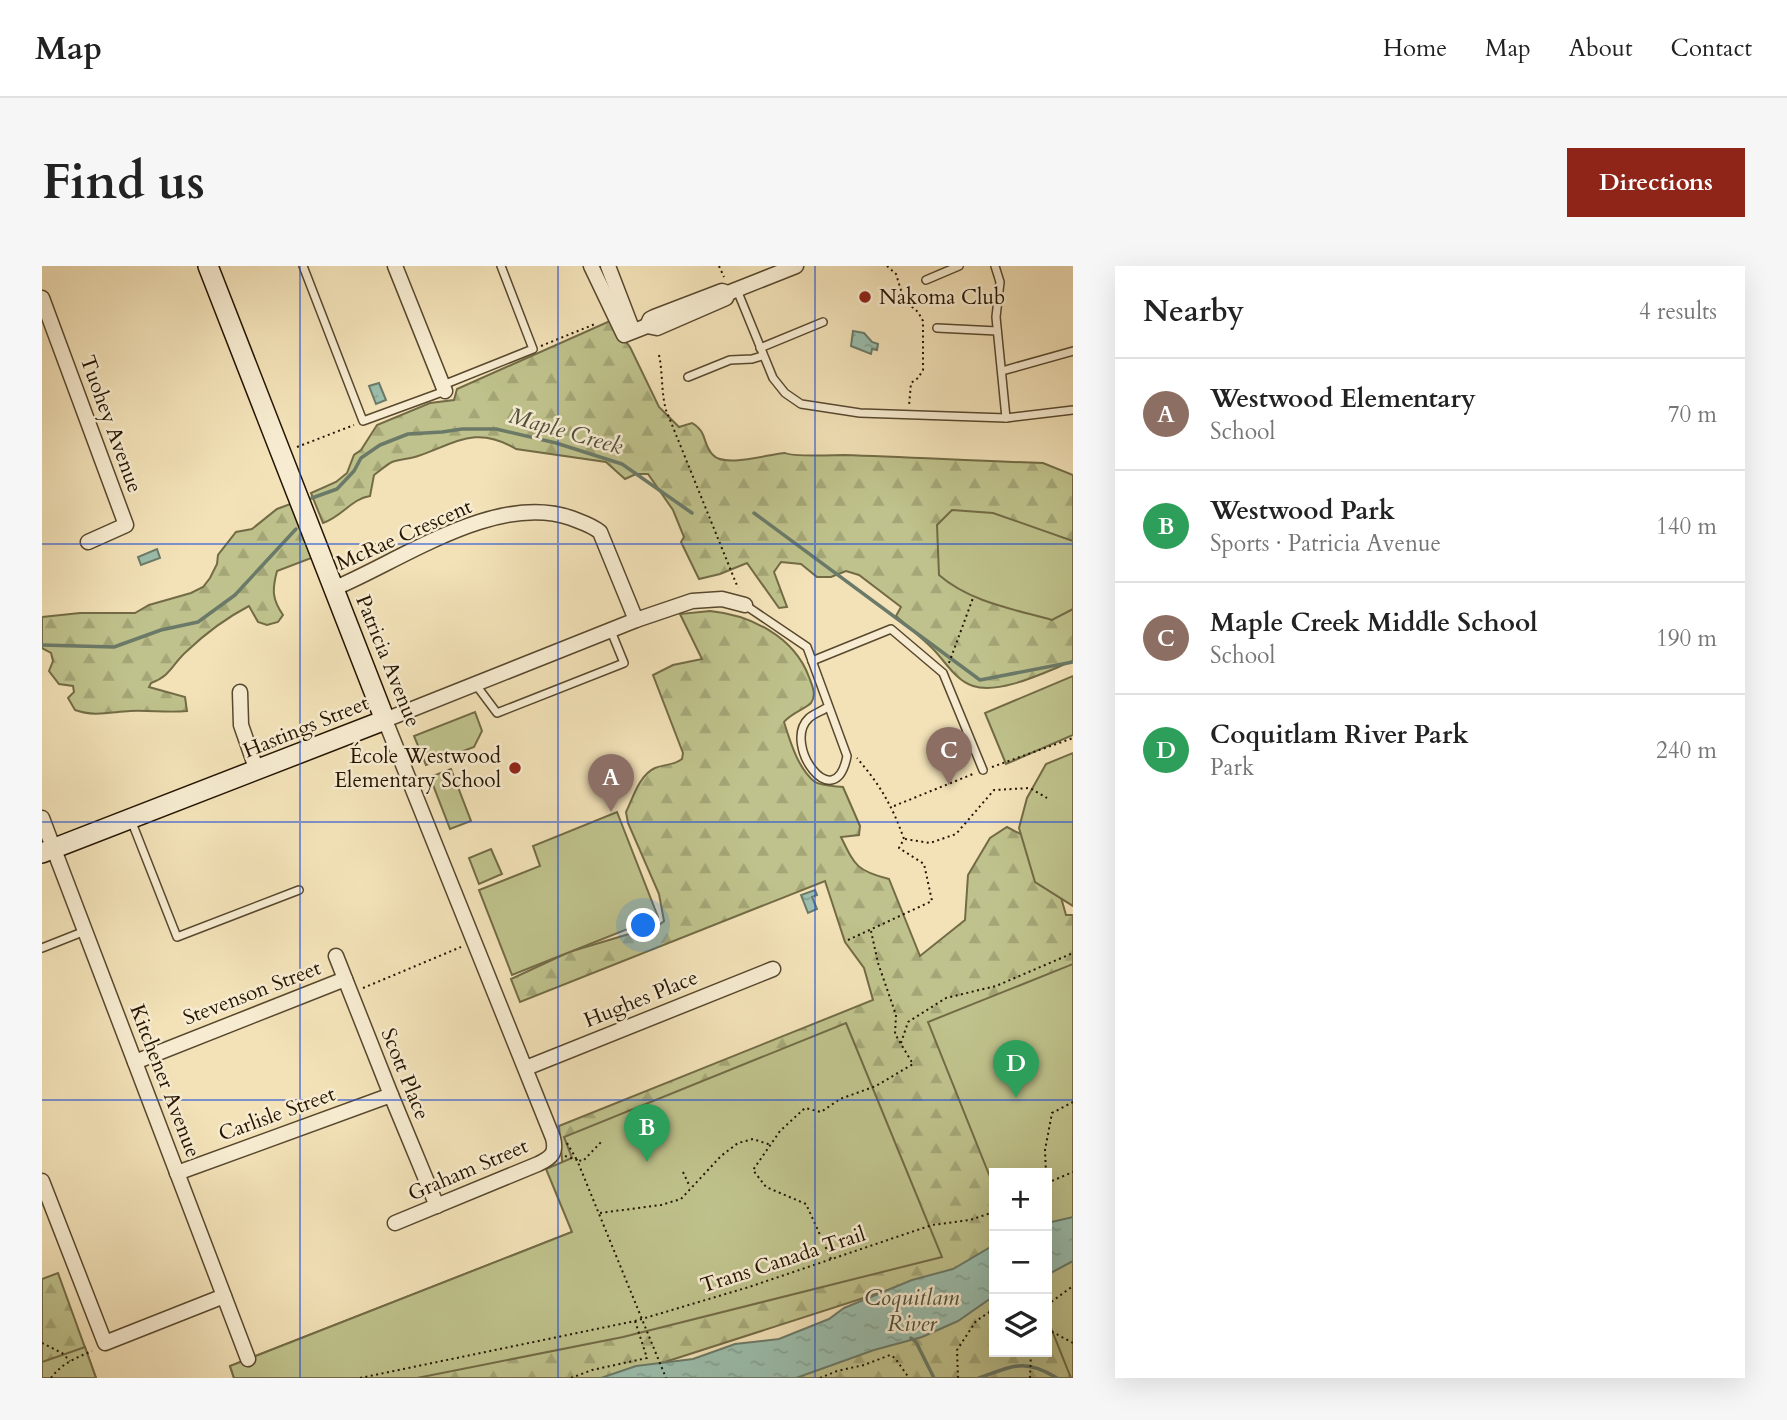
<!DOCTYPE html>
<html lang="en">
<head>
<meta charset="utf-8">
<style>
  :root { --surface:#fff; --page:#f6f6f6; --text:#222; --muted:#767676; --line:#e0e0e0; --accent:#8f2418 }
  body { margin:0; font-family:Cardo,serif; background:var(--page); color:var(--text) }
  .controls { position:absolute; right:21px; bottom:21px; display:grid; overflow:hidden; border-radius:0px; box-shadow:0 7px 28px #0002 }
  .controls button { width:63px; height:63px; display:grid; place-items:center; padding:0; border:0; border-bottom:2px solid var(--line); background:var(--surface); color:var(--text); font:35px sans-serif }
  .you { position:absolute; left:602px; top:660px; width:24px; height:24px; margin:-18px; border:5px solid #fff; border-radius:50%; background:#1a73e8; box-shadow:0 0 0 10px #1a73e833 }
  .badge { display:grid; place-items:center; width:46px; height:46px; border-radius:50%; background:var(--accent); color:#fff; font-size:23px; font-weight:700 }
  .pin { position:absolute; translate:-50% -58px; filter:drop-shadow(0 2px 4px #0008) }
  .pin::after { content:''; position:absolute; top:37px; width:24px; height:21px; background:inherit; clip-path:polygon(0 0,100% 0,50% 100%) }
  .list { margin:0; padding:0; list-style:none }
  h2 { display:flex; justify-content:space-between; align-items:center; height:91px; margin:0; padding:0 28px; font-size:30px }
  h2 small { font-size:23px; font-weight:400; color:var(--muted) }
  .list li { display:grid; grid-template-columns:46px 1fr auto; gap:21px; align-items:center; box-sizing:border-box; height:112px; padding:0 28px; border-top:2px solid var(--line) }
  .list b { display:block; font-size:26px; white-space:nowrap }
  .list p { margin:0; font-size:23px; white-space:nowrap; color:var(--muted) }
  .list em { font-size:23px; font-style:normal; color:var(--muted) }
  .icon { flex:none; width:38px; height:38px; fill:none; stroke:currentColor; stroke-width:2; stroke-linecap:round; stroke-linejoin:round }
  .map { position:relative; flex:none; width:1031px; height:1112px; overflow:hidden; border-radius:0px }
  header { display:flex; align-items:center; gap:42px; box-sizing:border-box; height:98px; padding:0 35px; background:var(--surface); border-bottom:2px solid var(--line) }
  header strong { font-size:33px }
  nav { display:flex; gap:38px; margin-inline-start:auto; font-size:24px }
  .intro { display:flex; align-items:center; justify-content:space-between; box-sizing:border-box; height:168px; padding:0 42px }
  h1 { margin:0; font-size:49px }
  .button { padding:18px 32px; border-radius:0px; background:var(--accent); color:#fff; font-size:24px; font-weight:700 }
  main { display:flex; gap:42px; padding:0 42px }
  aside { flex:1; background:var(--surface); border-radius:0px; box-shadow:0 7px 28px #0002 }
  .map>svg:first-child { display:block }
</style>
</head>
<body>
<header>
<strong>Map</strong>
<nav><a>Home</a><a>Map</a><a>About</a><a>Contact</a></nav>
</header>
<div class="intro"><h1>Find us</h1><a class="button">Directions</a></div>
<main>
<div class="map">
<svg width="1031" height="1112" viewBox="0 0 1031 1112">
  <defs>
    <pattern id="forest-firs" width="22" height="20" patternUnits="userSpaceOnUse" patternTransform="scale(1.75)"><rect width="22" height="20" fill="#bfc28c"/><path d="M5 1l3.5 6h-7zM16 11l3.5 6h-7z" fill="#a4a677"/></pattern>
    <pattern id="water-ripples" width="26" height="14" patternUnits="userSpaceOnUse" patternTransform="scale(1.75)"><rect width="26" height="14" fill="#9bbead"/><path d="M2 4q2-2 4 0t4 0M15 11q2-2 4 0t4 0" fill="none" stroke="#85a293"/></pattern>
  </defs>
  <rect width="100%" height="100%" fill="#f3e2b8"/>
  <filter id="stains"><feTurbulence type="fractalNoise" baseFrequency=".00286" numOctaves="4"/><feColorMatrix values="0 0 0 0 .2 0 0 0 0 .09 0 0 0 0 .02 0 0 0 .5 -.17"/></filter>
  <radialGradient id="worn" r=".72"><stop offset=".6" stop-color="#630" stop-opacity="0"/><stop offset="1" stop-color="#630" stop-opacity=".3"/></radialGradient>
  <g fill="url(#forest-firs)" stroke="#726b46" stroke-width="2">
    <path d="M568 55 588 81 617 141 637 161 650 157C666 166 660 178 671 189 682 202 727 188 743 187 750 191 791 189 802 189 868 191 935 195 1001 197L1031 209V395C1005 405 959 429 931 420 914 415 903 395 891 383 879 371 866 361 854 350L859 341 817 309 804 305 789 311H775L759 298 739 296 732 306 745 341 737 342 705 297 678 308 657 313 639 276 642 271 631 244 606 208H594L583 213 564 196 474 183C434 159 414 177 376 190 368 193 358 193 350 196 344 199 338 205 332 209L328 230C309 233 301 250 281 257L269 227 294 216 305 207 312 189 319 184 335 159 388 137 412 134 415 123Z"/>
    <path d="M251 237 272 291 235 305C230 324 230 333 241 349L236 356 225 359 216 356 207 340C184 352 164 367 145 385 130 398 129 410 109 417L107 421 143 431 145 445C126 447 107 444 88 445 69 446 52 451 33 444L26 432 32 426 31 420 17 418 7 405 11 395 9 387 0 382V351L38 347H93L107 339 149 327 161 321 168 312 175 298 176 289 194 266 210 263 235 243Z"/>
    <path d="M668 345C708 349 752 370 767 411 770 419 775 429 769 437 763 443 749 447 742 456 748 475 756 503 773 516 780 520 793 520 801 521L818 560 817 569 799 571C813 600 815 605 847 613L878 690 923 654 926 609 948 572 965 561 1005 582 1024 649H1031V956L1005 907H952V990L623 1096 565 1112H192L188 1100 530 966 523 927 517 860 831 734 822 702 803 676 783 615 478 736 469 713 527 686 617 659 622 655 617 628 586 557 584 546C591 532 597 509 613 502 622 498 631 500 640 493L641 487 611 409 631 399 660 393 638 348Z"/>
    <polygon points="1005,999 1031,1112 737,1112 952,1027 952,1086 1005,1086"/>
    <polygon points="16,1007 54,1112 0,1112 0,1013"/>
  </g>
  <g fill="#bfc28c" stroke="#726b46" stroke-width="2">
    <path d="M910 244 951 247 1031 275V343L1010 354C971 343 928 336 897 309L895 259Z"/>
    <polygon points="1031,410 1031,469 964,498 943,447"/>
    <polygon points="433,446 440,465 432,481 384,499 372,470"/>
    <polygon points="1031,487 1031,640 993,616 977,562 985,532 1004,498"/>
    <polygon points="409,503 429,555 408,563 388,511"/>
    <polygon points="575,546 616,651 470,709 437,624 498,600 491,580"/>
    <polygon points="449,583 460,608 437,618 427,592"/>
    <polygon points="1031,698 1031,1112 1029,1112 1005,1052 1005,907 952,907 952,921 886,756"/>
    <polygon points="804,757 900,991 581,1071 375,1112 192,1112 188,1100 530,966 504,903 530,892 522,871"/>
    <polygon points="43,1081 54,1112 0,1112 0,1096"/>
  </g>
  <g fill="url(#water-ripples)" stroke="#6b7a68" stroke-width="2">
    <polygon points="811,65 822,67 830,76 836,78 835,84 830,83 829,88 809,80"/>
    <polygon points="337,117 344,134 334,138 327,120"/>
    <polygon points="115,283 118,292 99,299 96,291"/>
    <polygon points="773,624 775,629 770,631 775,643 766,647 759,629"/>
    <polygon points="1031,951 1031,995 1005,1009 1005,957"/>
    <polygon points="952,979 952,1030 916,1055 880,1071 832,1084 754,1112 559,1112 594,1100 651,1093 693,1078 737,1073 787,1053 802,1042 870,1014 911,1003"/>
  </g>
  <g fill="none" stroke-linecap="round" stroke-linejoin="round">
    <g stroke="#6b7a68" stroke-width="3.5">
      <polyline points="270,232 295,223 312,205 319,192 338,179 366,168 400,166 420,163 454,163 514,177 580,198 650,247"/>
      <polyline points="712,247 938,414 1031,396"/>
      <polyline points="0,379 72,381 119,364 156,356 193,329 254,263"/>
      <polyline points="869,1072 874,1076 892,1112"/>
      <path d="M937 1112C971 1100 982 1092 1015 1112"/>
    </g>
    <g stroke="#58482e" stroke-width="10">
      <g id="lane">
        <polyline points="261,0 321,155 403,125"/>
        <polyline points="953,0 958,16 954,51 964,152 1031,144"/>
        <polyline points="884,14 917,0"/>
        <polyline points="695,24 731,112 743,127 759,138 818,147 964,152"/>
        <polyline points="895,62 955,65"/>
        <polyline points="718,82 781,56"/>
        <polyline points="960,105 1031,85"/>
        <polyline points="646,111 688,94 710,93 720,90"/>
        <polyline points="401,119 491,83 459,0"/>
        <path d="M703 339 765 381 805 490C793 552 739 478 767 452 771 448 780 445 786 441"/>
        <polyline points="770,395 849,363 901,407 941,504"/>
        <polyline points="434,419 455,447 582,397 569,365"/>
        <polyline points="89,554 135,671 257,624"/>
        <polyline points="0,682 43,665"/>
      </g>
    </g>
    <g stroke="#58482e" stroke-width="17">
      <g id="street">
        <polyline points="353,0 403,125"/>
        <polyline points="549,0 582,69 605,60 615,62 684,32 686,27"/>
        <polyline points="566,0 591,65"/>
        <polyline points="0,32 84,259 46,276"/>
        <polyline points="605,60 608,53 612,51 680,25 686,27 754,0"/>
        <path d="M293 322C360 294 454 226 529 252 539 256 550 259 558 266L594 354"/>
        <polyline points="198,426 199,459 215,505"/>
        <polyline points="0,552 206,1093"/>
        <polyline points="294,690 349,829 395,940"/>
        <polyline points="93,796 303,713"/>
        <polyline points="484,802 731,703"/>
        <polyline points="135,907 349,829"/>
        <polyline points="0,915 63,1077 182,1030"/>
        <path d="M353 957 496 898C509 892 515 887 511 872L343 454 594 354 650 335 680 333 703 339"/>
      </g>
    </g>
    <g stroke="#241400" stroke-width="22">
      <polyline id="secondary" points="0,587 343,454 166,0"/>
    </g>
    <g stroke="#241400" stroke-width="2" stroke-dasharray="2 3.5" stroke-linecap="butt">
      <polyline points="677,0 682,11"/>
      <polyline points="845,0 854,8 862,34 876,46 881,55 881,104 876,112 869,117 867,140"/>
      <polyline points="499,80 553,58"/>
      <path d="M617 89C621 108 619 126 624 144L696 322"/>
      <polyline points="255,181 312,159"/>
      <polyline points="907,397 931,332"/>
      <polyline points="950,501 1031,472"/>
      <polyline points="852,540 931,508"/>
      <polyline points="863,573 888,577 914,568 952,524 988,522 1005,532"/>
      <path d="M806 674 890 635 882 598 857 582 862 573C850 539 838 519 815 492"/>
      <polyline points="321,722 419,681"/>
      <polyline points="859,777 866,756 904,732 954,720 1031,687"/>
      <polyline points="525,877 535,894 541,895 561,874"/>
      <polyline points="523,890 535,894 624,1112"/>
      <polyline points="641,906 648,921"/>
      <polyline points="1004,907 1003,884 1010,847 1031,836"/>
      <polyline points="1005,917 1031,906"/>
      <polyline points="558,947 619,939 639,933 679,890 696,877 711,873 729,879"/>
      <polyline points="789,993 764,938 724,921 711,904 738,865 763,842 779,846 798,833 834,820 871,798 853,768 854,749 836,697 829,665"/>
      <polyline points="1005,1039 1031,1020"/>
      <polyline points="1005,1063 1031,1077"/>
      <polyline points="0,1077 20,1087 28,1095"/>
      <path d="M9 1112C20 1097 34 1092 50 1085"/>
      <polyline points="318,1112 593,1055 707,1021 890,959 928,954 952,946"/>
      <polyline points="529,1112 550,1104 605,1092 593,1055"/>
      <polyline points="778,1112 795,1105 822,1099 848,1089 853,1092 867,1112"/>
      <polyline points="916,1112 915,1084 934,1055 952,1043"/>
      <polyline points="988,1112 989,1086"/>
    </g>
    <use href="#lane" stroke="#f7ecd1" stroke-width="7"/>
    <use href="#street" stroke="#f7ecd1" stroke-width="14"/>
    <use href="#secondary" stroke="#f7ecd1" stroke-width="19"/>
  </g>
  <path fill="none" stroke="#1d4ed8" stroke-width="2" stroke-opacity="0.55" d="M258 0V1112M516 0V1112M773 0V1112M0 278H1031M0 556H1031M0 834H1031"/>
  <g fill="#8f2418" stroke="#f7ecd1" stroke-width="2.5">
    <circle cx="823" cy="31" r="7"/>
    <circle cx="473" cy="502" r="7"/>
  </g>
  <g text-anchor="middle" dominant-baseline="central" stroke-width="5" stroke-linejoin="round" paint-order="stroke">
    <g font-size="21" fill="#241400" stroke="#f7ecd1" text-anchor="start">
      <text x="837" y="31">Nakoma Club</text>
      <text x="459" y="490" text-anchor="end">École Westwood<tspan x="459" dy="24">Elementary School</tspan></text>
    </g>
    <g font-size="21" fill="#241400" stroke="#f7ecd1">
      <text transform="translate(69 158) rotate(70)">Tuohey Avenue</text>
      <text transform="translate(362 269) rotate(-24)">McRae Crescent</text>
      <text transform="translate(346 395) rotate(68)">Patricia Avenue</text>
      <text transform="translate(264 461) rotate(-22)">Hastings Street</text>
      <text transform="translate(210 727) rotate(-21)">Stevenson Street</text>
      <text transform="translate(599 733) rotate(-22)">Hughes Place</text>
      <text transform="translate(363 808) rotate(68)">Scott Place</text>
      <text transform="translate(123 815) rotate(69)">Kitchener Avenue</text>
      <text transform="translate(235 848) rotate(-20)">Carlisle Street</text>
      <text transform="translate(426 904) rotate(-23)">Graham Street</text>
      <text transform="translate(741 994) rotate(-18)">Trans Canada Trail</text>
    </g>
    <g font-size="23" font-style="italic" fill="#4e503d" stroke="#f7ecd1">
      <text transform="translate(524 165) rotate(16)">Maple Creek</text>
      <text x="870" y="1031">Coquitlam<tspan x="870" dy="26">River</tspan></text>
    </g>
  </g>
  <rect width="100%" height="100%" filter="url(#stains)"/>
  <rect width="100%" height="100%" fill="url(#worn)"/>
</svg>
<div class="controls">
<button>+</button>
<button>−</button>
<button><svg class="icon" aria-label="layers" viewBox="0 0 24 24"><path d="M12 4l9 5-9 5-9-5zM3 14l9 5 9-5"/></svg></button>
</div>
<div class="you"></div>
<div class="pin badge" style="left:569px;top:546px;background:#8d6e63">A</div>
<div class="pin badge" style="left:605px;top:896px;background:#2e9e5b">B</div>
<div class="pin badge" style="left:907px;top:519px;background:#8d6e63">C</div>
<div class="pin badge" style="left:974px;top:832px;background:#2e9e5b">D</div>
</div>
<aside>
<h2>Nearby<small>4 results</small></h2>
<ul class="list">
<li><span class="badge" style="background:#8d6e63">A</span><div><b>Westwood Elementary</b><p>School</p></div><em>70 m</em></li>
<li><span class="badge" style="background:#2e9e5b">B</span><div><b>Westwood Park</b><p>Sports · Patricia Avenue</p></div><em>140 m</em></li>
<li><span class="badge" style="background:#8d6e63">C</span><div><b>Maple Creek Middle School</b><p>School</p></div><em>190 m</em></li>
<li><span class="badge" style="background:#2e9e5b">D</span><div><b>Coquitlam River Park</b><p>Park</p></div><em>240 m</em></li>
</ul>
</aside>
</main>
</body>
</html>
